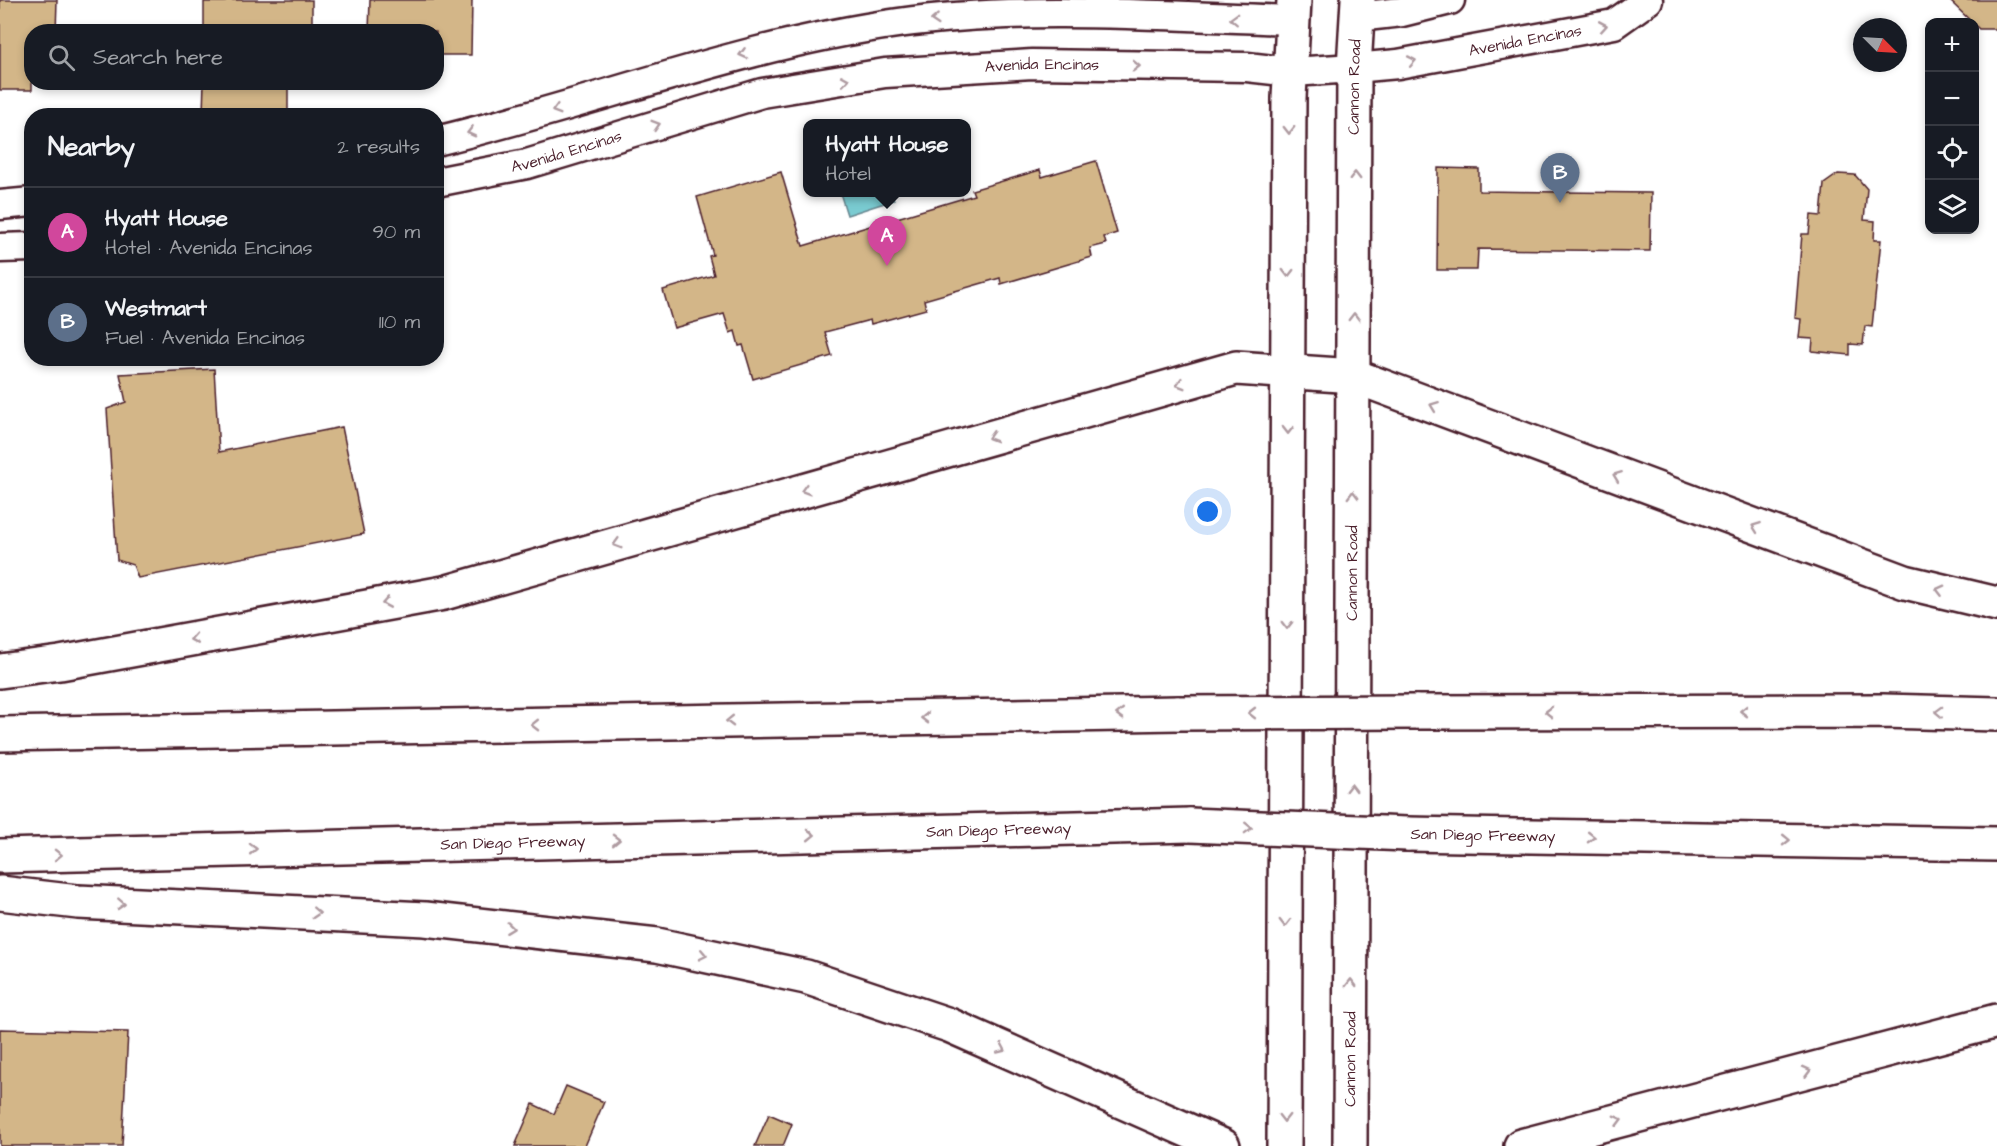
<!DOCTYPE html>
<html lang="en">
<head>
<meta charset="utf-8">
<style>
  :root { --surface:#171b24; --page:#20242c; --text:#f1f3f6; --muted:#9ea1a6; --line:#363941; --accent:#0b8043 }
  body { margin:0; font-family:"Architects Daughter",sans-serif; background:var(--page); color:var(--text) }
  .controls { position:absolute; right:18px; top:18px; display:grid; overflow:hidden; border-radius:12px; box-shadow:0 3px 9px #0003 }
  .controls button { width:54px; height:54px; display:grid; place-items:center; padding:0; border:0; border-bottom:2px solid var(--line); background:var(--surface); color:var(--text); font:30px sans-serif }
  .compass { position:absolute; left:1853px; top:18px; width:54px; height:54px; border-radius:50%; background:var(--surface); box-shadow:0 3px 9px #0003; rotate:114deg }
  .you { position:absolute; left:1208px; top:512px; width:21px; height:21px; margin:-15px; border:4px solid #fff; border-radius:50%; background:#1a73e8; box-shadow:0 0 0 9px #1a73e833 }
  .badge { display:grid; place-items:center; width:39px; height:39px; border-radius:50%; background:var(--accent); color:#fff; font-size:20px; font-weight:700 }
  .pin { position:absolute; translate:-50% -50px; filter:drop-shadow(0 2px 3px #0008) }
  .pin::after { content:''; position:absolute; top:32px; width:21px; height:18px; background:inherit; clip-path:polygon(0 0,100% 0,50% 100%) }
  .popup { position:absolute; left:803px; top:119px; width:168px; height:78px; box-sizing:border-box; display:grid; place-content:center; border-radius:12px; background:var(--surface); filter:drop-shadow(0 2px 4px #0005); font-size:20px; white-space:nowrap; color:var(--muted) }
  .popup b { font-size:22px; color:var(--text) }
  .popup::after { content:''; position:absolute; left:50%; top:100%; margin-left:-12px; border:12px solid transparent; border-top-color:var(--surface) }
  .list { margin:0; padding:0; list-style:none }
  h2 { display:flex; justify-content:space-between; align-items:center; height:78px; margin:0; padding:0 24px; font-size:26px }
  h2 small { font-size:20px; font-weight:400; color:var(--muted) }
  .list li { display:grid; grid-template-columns:39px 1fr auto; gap:18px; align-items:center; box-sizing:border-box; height:90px; padding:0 24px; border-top:2px solid var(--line) }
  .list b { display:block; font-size:22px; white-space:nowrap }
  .list p { margin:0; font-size:20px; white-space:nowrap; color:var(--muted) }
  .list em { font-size:20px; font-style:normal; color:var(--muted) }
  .icon { flex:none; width:33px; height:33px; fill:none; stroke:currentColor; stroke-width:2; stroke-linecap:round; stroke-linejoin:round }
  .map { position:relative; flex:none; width:1997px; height:1146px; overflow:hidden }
  .search { position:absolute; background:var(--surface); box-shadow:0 3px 9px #0003; left:24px; top:24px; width:420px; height:66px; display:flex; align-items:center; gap:15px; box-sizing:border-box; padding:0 21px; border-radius:24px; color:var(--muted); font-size:22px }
  .panel { position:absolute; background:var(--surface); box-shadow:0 3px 9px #0003; left:24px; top:108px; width:420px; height:258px; border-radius:24px }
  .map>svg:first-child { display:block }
</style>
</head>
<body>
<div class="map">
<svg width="1997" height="1146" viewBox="0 0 1997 1146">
  <rect width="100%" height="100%" fill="#fff"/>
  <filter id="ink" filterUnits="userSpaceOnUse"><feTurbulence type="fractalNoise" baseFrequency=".0167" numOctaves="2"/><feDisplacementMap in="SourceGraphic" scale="12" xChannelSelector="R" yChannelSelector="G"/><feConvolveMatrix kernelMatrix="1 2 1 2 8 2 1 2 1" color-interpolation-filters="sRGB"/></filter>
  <g filter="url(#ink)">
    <polygon fill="#7acbd1" stroke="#67868f" stroke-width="1.5" points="840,193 892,193 894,200 847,215"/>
    <g fill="#d3b688" stroke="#4a1f2b" stroke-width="1.5">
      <polygon points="0,0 57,0 56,32 32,32 32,90 0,90"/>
      <polygon points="225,0 312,0 312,32 204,32 204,2 225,2"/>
      <polygon points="370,0 472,0 471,55 436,55 436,32 369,32"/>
      <polygon points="1949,0 1997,0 1997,29 1979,29"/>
      <polygon points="204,82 288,82 288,114 203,113"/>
      <polygon points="1096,161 1117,233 1104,237 1106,244 1090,248 1092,257 1001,284 1000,278 924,300 926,309 871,324 870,320 825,332 832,356 753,379 743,345 739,346 735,331 730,333 724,314 674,328 663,290 714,275 709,256 713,255 697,197 781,172 803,246 974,195 972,190 1040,170 1042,177"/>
      <polygon points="1438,168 1479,169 1479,191 1651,193 1650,251 1478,249 1477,270 1437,270"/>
      <polygon points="1838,174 1855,175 1867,189 1864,220 1875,221 1874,240 1881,240 1872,327 1865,326 1863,345 1850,344 1850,355 1812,351 1813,339 1799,338 1801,319 1795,318 1802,234 1809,234 1811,215 1821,216 1824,184"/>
      <polygon points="214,369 219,452 342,427 364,534 138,578 133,565 117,560 107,409 126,402 120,374"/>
      <polygon points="0,1029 128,1032 122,1146 0,1146"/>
      <polygon points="566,1086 604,1102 585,1146 515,1146 533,1104 554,1114"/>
      <polygon points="769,1114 792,1124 783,1146 755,1146"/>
    </g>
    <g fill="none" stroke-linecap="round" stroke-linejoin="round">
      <g stroke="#4a1f2b" stroke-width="33">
        <g id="minor">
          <polyline points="1357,17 1402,12 1450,0"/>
          <path d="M436 141C591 104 740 45 898 23 1028 5 1163 16 1293 20"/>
          <path id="s1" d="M436 182 527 164 762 93 885 73 1032 64 1247 67 1292 72 1354 68 1398 64 1614 24 1648 0"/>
          <polyline points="0,205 32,202"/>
          <polyline points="0,248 32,247"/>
        </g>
      </g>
      <g stroke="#4a1f2b" stroke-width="38">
        <g id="major">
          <polyline points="1284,1146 1289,98 1294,0"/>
          <path id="s2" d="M1350 1146 1354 68 1358 0"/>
        </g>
      </g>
      <g stroke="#4a1f2b" stroke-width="38">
        <g id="highway">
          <polyline points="0,671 60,663 444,593 1236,368 1354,376 1905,582 1997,604"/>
          <polyline points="1415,712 1883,711 1997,714"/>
          <polyline points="0,734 1179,713"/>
          <path id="s3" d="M1407 834 1997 844"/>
          <path id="s4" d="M0 856 1190 825"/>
          <polyline points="0,893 78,902 425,919 657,945 806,977 949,1025 1223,1146"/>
          <polyline points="1521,1146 1997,1021"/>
        </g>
      </g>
      <use href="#minor" stroke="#fff" stroke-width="28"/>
      <use href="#major" stroke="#fff" stroke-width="33"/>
      <use href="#highway" stroke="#fff" stroke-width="33"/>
      <g stroke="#4a1f2b" stroke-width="38" stroke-linecap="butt">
        <g id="highway-bridge">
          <polyline points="1179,713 1415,712"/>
          <polyline points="1190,825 1407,834"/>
        </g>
      </g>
      <use href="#highway-bridge" stroke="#fff" stroke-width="33"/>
    </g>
    <defs><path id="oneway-chevron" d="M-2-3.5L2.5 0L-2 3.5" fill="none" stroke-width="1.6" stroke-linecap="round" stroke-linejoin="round" transform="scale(1.5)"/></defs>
    <g stroke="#ae9aa0">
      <use href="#oneway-chevron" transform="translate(1234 19) rotate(-178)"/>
      <use href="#oneway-chevron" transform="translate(935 20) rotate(176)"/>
      <use href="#oneway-chevron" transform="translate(1603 26) rotate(-10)"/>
      <use href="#oneway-chevron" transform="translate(743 54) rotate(166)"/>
      <use href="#oneway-chevron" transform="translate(1412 61) rotate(-11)"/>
      <use href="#oneway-chevron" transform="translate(1136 66) rotate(1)"/>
      <use href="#oneway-chevron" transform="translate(845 80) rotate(-9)"/>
      <use href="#oneway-chevron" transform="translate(556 110) rotate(164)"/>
      <use href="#oneway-chevron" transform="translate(656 125) rotate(-17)"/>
      <use href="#oneway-chevron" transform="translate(1289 130) rotate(90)"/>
      <use href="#oneway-chevron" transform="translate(471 132) rotate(166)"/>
      <use href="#oneway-chevron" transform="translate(1355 176) rotate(-90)"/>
      <use href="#oneway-chevron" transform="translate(1288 273) rotate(90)"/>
      <use href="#oneway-chevron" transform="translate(1354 317) rotate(-90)"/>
      <use href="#oneway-chevron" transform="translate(1180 384) rotate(164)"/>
      <use href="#oneway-chevron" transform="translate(1434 406) rotate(-159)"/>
      <use href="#oneway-chevron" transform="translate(1288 430) rotate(90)"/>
      <use href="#oneway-chevron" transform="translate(992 437) rotate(164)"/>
      <use href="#oneway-chevron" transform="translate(1617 476) rotate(-159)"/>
      <use href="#oneway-chevron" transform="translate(805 490) rotate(164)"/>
      <use href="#oneway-chevron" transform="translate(1353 495) rotate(-90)"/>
      <use href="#oneway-chevron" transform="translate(1756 527) rotate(-160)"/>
      <use href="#oneway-chevron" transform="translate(617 544) rotate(164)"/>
      <use href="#oneway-chevron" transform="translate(1940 590) rotate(-166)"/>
      <use href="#oneway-chevron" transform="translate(386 603) rotate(170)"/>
      <use href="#oneway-chevron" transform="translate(1287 625) rotate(90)"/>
      <use href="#oneway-chevron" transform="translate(194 639) rotate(170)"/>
      <use href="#oneway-chevron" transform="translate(1744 711) rotate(180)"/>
      <use href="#oneway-chevron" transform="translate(1549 712) rotate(180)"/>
      <use href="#oneway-chevron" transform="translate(1939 712) rotate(-178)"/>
      <use href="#oneway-chevron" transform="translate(1252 713) rotate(180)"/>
      <use href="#oneway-chevron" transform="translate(1120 714) rotate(179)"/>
      <use href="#oneway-chevron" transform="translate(925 718) rotate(179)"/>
      <use href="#oneway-chevron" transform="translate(730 721) rotate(179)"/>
      <use href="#oneway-chevron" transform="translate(535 725) rotate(179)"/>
      <use href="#oneway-chevron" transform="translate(1351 788) rotate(-90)"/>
      <use href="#oneway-chevron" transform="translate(1248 828) rotate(2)"/>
      <use href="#oneway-chevron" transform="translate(811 835) rotate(-1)"/>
      <use href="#oneway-chevron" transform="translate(1591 837) rotate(1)"/>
      <use href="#oneway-chevron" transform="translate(616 840) rotate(-1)"/>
      <use href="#oneway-chevron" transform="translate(1786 840) rotate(1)"/>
      <use href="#oneway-chevron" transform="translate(253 849) rotate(-1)"/>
      <use href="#oneway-chevron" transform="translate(58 855) rotate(-1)"/>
      <use href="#oneway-chevron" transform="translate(121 904) rotate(3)"/>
      <use href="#oneway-chevron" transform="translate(316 913) rotate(3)"/>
      <use href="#oneway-chevron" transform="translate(1285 923) rotate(90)"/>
      <use href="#oneway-chevron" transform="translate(510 928) rotate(7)"/>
      <use href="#oneway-chevron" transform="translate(703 955) rotate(12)"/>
      <use href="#oneway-chevron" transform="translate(1351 983) rotate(-90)"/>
      <use href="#oneway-chevron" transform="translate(1002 1049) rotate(24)"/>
      <use href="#oneway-chevron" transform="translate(1807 1071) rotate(-15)"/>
      <use href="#oneway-chevron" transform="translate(1284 1118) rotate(90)"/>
      <use href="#oneway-chevron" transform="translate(1618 1120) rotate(-15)"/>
    </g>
  </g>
  <g text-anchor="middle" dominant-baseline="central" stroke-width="5" stroke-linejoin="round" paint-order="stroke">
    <g font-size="16" fill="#4a1f2b" stroke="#fff">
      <text stroke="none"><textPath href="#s1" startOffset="1106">Avenida Encinas</textPath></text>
      <text stroke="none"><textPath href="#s1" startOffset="620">Avenida Encinas</textPath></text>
      <text stroke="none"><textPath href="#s2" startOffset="1059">Cannon Road</textPath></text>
      <text stroke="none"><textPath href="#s1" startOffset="134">Avenida Encinas</textPath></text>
      <text stroke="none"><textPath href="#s2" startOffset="573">Cannon Road</textPath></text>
      <text stroke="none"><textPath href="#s4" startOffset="999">San Diego Freeway</textPath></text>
      <text stroke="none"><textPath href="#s3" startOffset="76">San Diego Freeway</textPath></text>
      <text stroke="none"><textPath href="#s4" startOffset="513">San Diego Freeway</textPath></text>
      <text stroke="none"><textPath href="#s2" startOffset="87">Cannon Road</textPath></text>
    </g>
  </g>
</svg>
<div class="controls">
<button>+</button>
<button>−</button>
<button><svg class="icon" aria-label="locate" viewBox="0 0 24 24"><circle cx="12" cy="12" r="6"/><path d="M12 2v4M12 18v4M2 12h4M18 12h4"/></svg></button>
<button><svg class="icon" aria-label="layers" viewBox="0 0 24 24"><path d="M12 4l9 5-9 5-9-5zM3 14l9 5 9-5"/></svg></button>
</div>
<svg class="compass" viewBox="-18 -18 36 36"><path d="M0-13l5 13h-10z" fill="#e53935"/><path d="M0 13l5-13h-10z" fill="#9ea1a6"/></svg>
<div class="you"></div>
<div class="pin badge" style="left:887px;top:266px;background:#d1479c">A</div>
<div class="popup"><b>Hyatt House</b>Hotel</div>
<div class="pin badge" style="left:1560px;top:203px;background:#5c6f8a">B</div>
<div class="search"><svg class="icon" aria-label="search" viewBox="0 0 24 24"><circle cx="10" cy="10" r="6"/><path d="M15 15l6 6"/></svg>Search here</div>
<section class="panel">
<h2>Nearby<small>2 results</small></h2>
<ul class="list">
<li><span class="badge" style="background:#d1479c">A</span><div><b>Hyatt House</b><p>Hotel · Avenida Encinas</p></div><em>90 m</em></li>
<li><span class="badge" style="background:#5c6f8a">B</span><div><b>Westmart</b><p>Fuel · Avenida Encinas</p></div><em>110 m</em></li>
</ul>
</section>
</div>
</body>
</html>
